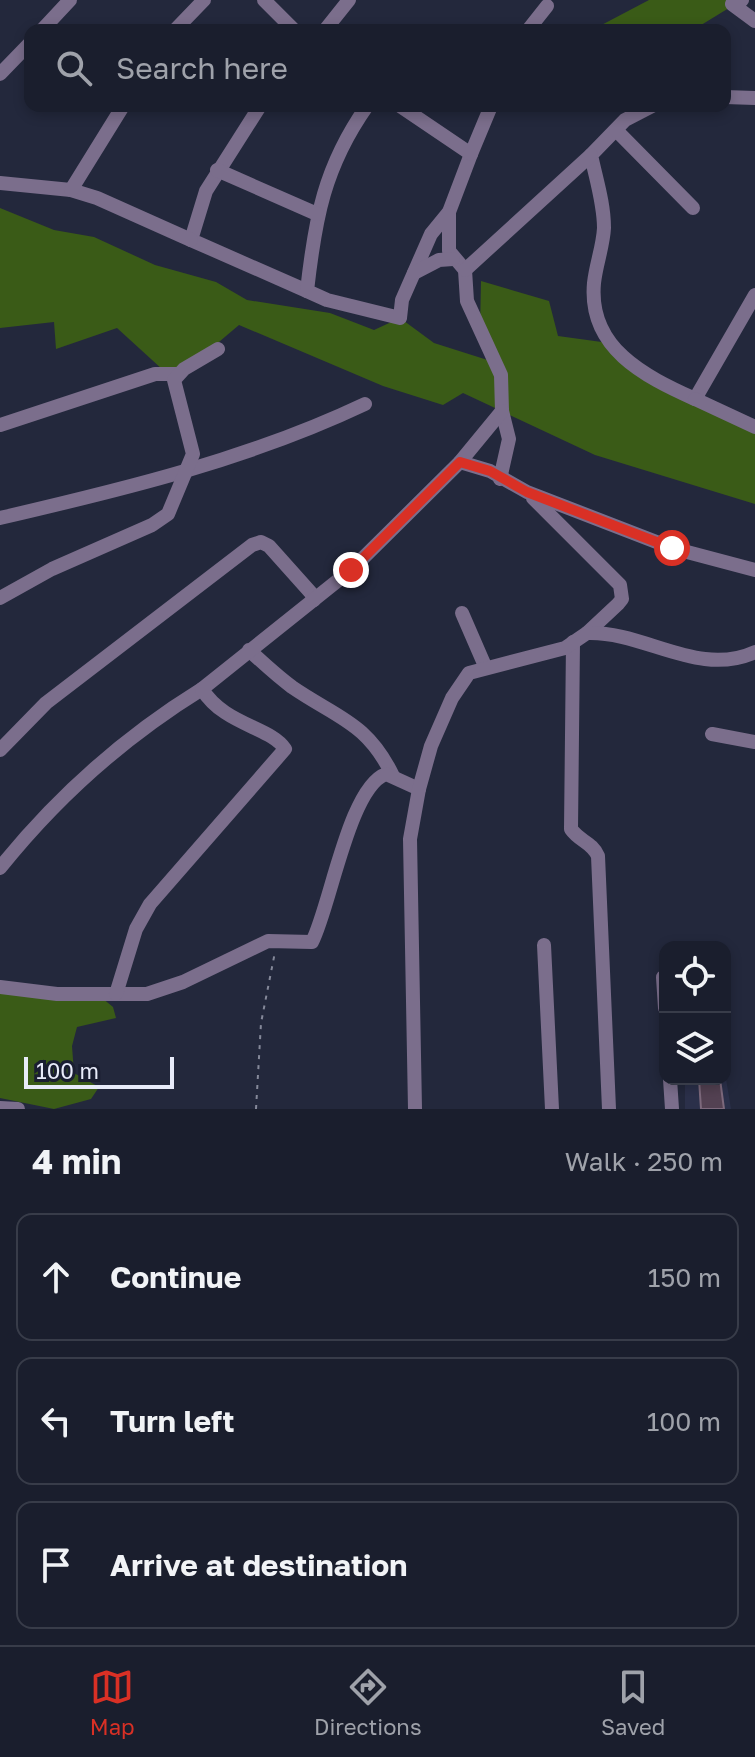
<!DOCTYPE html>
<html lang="en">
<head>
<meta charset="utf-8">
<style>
  :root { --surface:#1a1e2d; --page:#232735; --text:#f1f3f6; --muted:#9fa2aa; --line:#383c49; --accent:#d93025 }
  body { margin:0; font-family:"Golos Text",sans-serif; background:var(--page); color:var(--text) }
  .controls { position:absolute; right:24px; bottom:24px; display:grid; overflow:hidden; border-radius:16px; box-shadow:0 4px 12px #0003 }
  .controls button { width:72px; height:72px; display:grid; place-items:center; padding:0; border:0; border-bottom:2px solid var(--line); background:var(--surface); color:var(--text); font:40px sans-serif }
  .scale { position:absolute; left:24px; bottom:20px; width:150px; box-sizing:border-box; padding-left:8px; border:4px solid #e8ebf9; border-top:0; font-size:22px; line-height:28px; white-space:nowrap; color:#e8ebf9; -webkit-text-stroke:6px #1a1e31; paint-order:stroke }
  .stop { position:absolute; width:24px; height:24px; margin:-18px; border:6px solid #d93025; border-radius:50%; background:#fff }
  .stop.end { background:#d93025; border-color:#fff; box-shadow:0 2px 8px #0008 }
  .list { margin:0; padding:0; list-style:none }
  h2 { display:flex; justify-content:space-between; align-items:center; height:104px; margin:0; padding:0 32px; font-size:34px }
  h2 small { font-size:26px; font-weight:400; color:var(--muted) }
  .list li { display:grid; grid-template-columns:52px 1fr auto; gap:24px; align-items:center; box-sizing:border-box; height:128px; margin:0 16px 16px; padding:0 16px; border:2px solid var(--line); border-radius:16px }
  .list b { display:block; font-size:30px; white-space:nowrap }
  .list em { font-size:26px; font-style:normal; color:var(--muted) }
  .icon { flex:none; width:44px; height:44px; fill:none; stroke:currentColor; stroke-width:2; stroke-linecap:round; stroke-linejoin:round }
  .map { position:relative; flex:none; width:755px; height:1109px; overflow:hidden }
  .search { position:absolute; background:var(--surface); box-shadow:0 4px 12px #0003; left:24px; right:24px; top:24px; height:88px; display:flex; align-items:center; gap:20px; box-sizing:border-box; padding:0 28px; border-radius:16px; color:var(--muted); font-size:30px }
  .sheet { height:536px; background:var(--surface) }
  nav { display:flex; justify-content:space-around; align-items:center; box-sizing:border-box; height:112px; border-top:2px solid var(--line); background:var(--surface); font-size:22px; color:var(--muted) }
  nav a { display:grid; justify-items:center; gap:4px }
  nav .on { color:var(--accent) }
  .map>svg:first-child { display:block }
</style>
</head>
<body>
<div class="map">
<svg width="755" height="1109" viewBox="0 0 755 1109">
  <rect width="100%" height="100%" fill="#23283c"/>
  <polygon fill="#2b304a" points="725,1073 731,1109 685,1109 685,1079 725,1079"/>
  <g fill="#3a5b17">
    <polygon points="649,0 742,0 693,30 592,30"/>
    <polygon points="0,208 54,230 94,237 155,265 216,282 247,300 330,313 374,330 400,318 434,343 497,363 480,330 481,281 549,301 558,336 609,343 617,353 755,427 755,504 595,455 463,393 443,405 383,386 239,325 174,380 117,328 56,349 54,322 0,328"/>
    <polygon points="0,993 102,998 113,1007 116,1018 77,1027 72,1046 74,1073 99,1087 91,1099 54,1109 0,1098"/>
  </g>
  <polygon fill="#534152" stroke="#7d697c" stroke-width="2" points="699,1079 720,1079 724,1109 701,1109"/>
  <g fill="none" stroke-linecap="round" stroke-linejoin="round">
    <polyline stroke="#85899a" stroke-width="2" stroke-dasharray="4 6" stroke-linecap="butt" points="256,1109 261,1023 275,952"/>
    <g stroke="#7b6e8c" stroke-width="14">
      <polyline points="264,0 294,30"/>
      <polyline points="742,0 732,4 755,21"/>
      <polyline points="42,30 70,0"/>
      <polyline points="175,30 204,0"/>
      <polyline points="325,30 349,0"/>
      <polyline points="528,30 547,6"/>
      <polyline points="0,74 30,43"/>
      <polyline points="725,97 755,98"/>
      <polyline points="260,106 206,191 191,240 307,291"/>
      <path d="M367 106C324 167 315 219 307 291L327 300 400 318 402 300 431 234 449 212 471 154"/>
      <polyline points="400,106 471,154 491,106"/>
      <path d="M652 106 625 120 591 155C596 179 604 203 604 228 603 247 596 264 594 283 588 348 644 376 695 399L755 295"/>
      <polyline points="616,130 693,208"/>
      <polyline points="217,170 317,214"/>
      <polyline points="0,183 71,190 97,198 191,240"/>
      <polyline points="71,190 123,106"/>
      <polyline points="449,212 449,251 465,270 467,301 501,375 502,411 509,439 500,479"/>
      <polyline points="465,270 591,155"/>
      <polyline points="414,273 439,260 453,259"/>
      <polyline points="695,399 755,427"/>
      <polyline points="0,425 155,374 177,374"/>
      <polyline points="460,462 490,471 527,492 672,548 755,570"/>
      <polyline points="533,498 620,585 622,599 618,604 587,633"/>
      <path d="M0 518C125 489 249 459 365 404"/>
      <polyline points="0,598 52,569 152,525 168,514 193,454 174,380 184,369 218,349"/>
      <polyline points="462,613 485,666"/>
      <path d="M573 642 571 829C579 841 592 842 598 856L609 1109"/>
      <path d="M249 650C263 663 277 676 292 687 337 718 367 722 393 776"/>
      <polyline points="712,734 755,742"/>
      <polyline points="0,750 46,703 252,545 261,542 269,546 311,593 314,600"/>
      <path d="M0 868C56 798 126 736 202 689"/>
      <polyline points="544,945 552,1109"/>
      <polyline points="663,977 665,1008"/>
      <path d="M0 987 57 994H147L183 982 268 941 312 942C330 908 349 787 386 774L419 789"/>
      <path d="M116 994 136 929 150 904 285 749C271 727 224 725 202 689L351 570 460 462 502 411"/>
      <polyline points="670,1079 672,1109"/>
      <polyline points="0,1108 18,1109"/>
      <path d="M415 1109 410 839 419 789 431 746 452 698 469 673 565 648 587 633C645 631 698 678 755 652"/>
    </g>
  </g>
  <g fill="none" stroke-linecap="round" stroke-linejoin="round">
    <polyline stroke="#d93025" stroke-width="10" points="351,570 460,462 490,471 527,492 672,548"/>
  </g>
</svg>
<div class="controls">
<button><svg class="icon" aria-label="locate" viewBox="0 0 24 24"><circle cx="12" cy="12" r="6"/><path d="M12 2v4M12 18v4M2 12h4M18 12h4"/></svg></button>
<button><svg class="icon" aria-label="layers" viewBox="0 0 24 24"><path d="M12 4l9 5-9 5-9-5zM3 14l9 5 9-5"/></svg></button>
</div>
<div class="scale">100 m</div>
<div class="stop" style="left:672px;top:548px"></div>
<div class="stop end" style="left:351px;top:570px"></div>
<div class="search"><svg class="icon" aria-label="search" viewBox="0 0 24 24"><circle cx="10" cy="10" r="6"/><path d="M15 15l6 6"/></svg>Search here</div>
</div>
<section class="sheet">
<h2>4 min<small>Walk · 250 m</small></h2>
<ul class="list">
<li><svg class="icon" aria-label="ahead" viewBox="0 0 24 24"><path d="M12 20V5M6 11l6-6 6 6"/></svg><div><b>Continue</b></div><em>150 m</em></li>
<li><svg class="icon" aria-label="left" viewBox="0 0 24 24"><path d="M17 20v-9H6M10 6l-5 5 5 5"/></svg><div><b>Turn left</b></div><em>100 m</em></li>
<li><svg class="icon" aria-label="arrive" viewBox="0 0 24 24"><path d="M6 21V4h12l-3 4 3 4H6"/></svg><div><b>Arrive at destination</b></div></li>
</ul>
</section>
<nav>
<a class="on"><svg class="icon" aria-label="map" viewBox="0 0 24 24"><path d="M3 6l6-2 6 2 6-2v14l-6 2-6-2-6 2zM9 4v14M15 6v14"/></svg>Map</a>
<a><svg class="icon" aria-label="directions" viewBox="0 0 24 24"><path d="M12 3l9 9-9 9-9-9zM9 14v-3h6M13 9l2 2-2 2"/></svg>Directions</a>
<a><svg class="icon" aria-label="saved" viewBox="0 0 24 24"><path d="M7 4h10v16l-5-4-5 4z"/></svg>Saved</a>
</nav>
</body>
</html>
